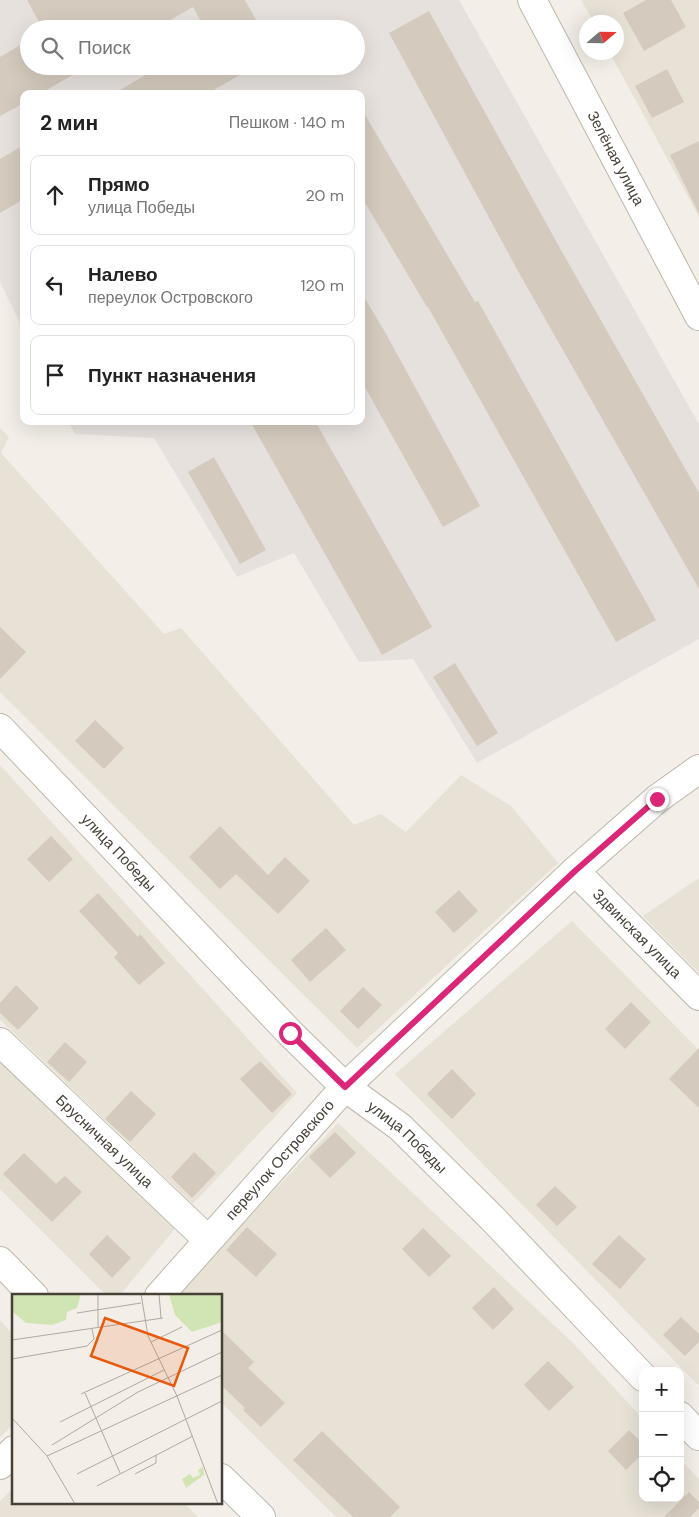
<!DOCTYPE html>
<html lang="ru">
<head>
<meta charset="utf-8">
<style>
  :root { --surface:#fff; --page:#f2f2f2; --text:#222; --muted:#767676; --line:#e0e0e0 }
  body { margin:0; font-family:"DM Sans",sans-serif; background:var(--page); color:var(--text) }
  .controls { position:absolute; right:15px; bottom:15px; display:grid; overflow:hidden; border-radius:10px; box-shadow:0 5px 20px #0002 }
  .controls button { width:45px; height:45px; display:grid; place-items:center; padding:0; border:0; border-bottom:1px solid var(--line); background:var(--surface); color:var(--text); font:25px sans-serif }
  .compass { position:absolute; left:579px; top:15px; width:45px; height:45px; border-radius:50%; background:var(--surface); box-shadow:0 5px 20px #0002; rotate:70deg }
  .stop { position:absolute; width:15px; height:15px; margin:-11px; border:4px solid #db2777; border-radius:50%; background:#fff }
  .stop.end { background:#db2777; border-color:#fff; box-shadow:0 1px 5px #0008 }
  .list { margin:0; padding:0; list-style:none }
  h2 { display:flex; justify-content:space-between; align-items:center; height:65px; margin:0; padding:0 20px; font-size:21px }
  h2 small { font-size:16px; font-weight:400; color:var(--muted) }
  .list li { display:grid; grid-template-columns:32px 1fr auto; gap:15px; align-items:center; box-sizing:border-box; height:80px; margin:0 10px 10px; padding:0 10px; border:1px solid var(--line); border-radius:10px }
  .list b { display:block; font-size:19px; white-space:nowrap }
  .list p { margin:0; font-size:16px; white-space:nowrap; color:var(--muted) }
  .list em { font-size:16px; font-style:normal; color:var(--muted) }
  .icon { flex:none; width:28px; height:28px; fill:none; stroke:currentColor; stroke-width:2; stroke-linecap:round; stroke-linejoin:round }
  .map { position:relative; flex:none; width:699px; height:1517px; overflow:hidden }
  .search { position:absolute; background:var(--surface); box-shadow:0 5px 20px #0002; left:20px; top:20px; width:345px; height:55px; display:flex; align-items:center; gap:12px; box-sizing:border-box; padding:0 18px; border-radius:28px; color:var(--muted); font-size:19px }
  .panel { position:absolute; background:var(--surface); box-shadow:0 5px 20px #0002; left:20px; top:90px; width:345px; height:335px; border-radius:10px }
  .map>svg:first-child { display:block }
</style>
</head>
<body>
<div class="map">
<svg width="699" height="1517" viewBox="0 0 699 1517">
  <rect width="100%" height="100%" fill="#f3efe8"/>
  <g fill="#e7e1d6">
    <polygon points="581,0 699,0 699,217 610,53 616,52 616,22 594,22"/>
    <polygon points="0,428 9,437 1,453 164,634 181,628 354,825 381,814 406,832 461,775 511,806 558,863 357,1048 0,692"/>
    <polygon points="0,765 297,1093 193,1204 0,1020"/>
    <polygon points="699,878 699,973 643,916"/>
    <polygon points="572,921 699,1050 699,1386 395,1074"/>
    <polygon points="0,1052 178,1225 119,1296 107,1296 0,1189"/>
    <polygon points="338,1123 573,1343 643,1419 643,1498 680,1498 680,1459 699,1479 699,1517 336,1517 221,1402 221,1296 174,1296"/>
    <polygon points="0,1320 14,1336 14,1424 0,1437"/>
    <polygon points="14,1487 14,1503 184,1503 198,1517 0,1517 0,1501"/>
  </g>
  <path fill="#e6e1dd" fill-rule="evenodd" d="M0 0H459L699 424V639L477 763 413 659 359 662 294 553 237 577 154 438 75 434 68 421H361V94H24V331L0 282ZM29 29H356V66H29Z"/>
  <g fill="#d4cbbe">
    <polygon points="27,0 245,0 261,29 205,29 193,7 155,29 43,29"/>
    <polygon points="646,0 671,0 686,27 644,51 623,13"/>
    <polygon points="429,11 561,250 699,493 699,589 519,273 389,33"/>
    <polygon points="29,40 29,66 88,66 40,94 24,94 24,103 0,116 0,57"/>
    <polygon points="161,66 255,66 207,94 113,94"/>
    <polygon points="667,69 684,102 652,118 635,86"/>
    <polygon points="361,108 475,302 478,301 656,620 616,642 428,307 427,307 361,196"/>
    <polygon points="699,141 699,214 670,155"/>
    <polygon points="24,145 24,199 0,213 0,159"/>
    <polygon points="361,292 385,332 480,506 443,527 361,380"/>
    <polygon points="250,421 315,421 432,627 382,655"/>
    <polygon points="214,457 266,550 240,564 188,472"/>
    <polygon points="0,627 26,652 0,679"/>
    <polygon points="455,663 498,733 477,746 433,677"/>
    <polygon points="95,720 124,748 104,769 75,741"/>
    <polygon points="220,826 268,875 285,857 310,881 278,914 236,874 220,889 189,857"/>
    <polygon points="51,836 73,859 49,882 27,859"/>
    <polygon points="459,890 478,911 454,933 435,912"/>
    <polygon points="98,893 138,937 140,934 165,963 139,985 114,957 118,953 79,911"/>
    <polygon points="326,928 346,950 310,982 291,960"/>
    <polygon points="16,985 39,1008 18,1030 0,1013 0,1003"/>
    <polygon points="363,987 382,1005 358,1029 340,1011"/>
    <polygon points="631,1002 651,1022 625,1049 605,1029"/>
    <polygon points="65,1042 87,1062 69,1082 47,1062"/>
    <polygon points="699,1048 699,1108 669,1079"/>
    <polygon points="260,1061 292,1094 272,1113 240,1079"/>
    <polygon points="452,1069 476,1094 452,1119 427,1094"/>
    <polygon points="131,1091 156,1114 130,1142 105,1119"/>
    <polygon points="335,1132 356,1153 330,1178 309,1157"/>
    <polygon points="194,1152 216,1173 192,1198 171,1177"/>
    <polygon points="24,1153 56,1184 65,1176 82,1192 52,1222 3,1174"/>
    <polygon points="555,1186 577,1207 557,1226 536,1205"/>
    <polygon points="247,1227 277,1254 256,1277 226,1250"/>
    <polygon points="423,1228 451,1256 429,1277 402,1249"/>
    <polygon points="107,1235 131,1258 112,1278 89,1254"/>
    <polygon points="619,1235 646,1259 620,1289 592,1264"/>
    <polygon points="494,1287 514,1309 493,1330 472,1308"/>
    <polygon points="681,1317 699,1334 699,1342 685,1356 663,1335"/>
    <polygon points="221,1330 254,1362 248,1368 285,1403 261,1427 243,1410 245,1408 221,1385"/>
    <polygon points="548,1361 574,1387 549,1411 524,1385"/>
    <polygon points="629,1430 643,1444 643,1453 626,1470 608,1451"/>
    <polygon points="322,1431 400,1507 390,1517 353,1517 293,1460"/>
    <polygon points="689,1492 699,1502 699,1508 690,1517 664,1517"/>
  </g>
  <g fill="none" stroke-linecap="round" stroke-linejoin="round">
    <g stroke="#beb7ab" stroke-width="30">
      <g id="minor">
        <path id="s1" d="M532 0 699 316"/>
        <path id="s2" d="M0 728 290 1033 345 1087 400 1127 492 1218 643 1377"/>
        <path id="s3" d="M575 871 699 996"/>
        <path id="s4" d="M0 1042 208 1240"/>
        <polyline points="0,1261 34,1296"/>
        <path id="s5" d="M159 1296 345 1087 575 871 657 799 699 769"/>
        <polyline points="680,1416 699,1436"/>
        <polyline points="0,1465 14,1450"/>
        <polyline points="221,1478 261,1517"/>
      </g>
    </g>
    <use href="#minor" stroke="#fff" stroke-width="28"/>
  </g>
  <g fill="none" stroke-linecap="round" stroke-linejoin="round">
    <polyline stroke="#db2777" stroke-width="6" points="290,1033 345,1087 575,871 657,799"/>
  </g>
  <g text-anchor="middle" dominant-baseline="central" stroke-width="4.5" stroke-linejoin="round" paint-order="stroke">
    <g font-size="15" fill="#464037" stroke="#fff">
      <text stroke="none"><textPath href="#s1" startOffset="179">Зелёная улица</textPath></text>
      <text stroke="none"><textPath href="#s2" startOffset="172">улица Победы</textPath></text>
      <text stroke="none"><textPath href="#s3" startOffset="88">Здвинская улица</textPath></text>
      <text stroke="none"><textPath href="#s2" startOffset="578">улица Победы</textPath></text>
      <text stroke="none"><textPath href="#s4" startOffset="144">Брусничная улица</textPath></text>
      <text stroke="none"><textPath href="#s5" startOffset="182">переулок Островского</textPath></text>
    </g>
  </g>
  <g transform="translate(12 1294)">
    <rect width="210" height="210" fill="#f3efe8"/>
    <path d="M0 0H69L65 14 55 18 54 26 40 31 14 29 0 17ZM157 0H210V28L180 38 163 21ZM191 173 192 181 174 194 170 185 178 180 181 184 188 181 186 176Z" fill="#d0e5b3"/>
    <path fill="none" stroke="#aea9a1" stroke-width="1" d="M86 0V34M129 0 136 42 165 102 206 210M147 0 149 24M65 19 129 9M0 46 151 24M139 48 170 33M0 65 75 52 82 45 80 35M73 99 108 179M69 100 210 36M0 124 35 162 63 210M48 128 152 76M40 151 126 98 210 58M35 162 210 81M65 180 210 107M123 180 144 169V161M85 192 181 142"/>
    <path fill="#e8590c" fill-opacity="0.15" stroke="#e8590c" stroke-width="2.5" d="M93 24 176 54 162 92 79 62Z"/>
    <rect width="210" height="210" fill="none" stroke="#464037" stroke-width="2.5"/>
  </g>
</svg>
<div class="controls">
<button>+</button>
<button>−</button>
<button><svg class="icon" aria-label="locate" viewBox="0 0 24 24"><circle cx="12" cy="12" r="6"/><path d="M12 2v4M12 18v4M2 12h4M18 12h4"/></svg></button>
</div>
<svg class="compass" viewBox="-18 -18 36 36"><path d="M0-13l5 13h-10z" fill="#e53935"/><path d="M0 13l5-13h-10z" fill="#767676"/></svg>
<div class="stop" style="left:290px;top:1033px"></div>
<div class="stop end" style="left:657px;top:799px"></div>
<div class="search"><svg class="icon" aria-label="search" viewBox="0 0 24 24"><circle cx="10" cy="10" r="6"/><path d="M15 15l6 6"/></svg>Поиск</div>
<section class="panel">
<h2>2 мин<small>Пешком · 140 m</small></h2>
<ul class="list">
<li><svg class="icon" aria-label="ahead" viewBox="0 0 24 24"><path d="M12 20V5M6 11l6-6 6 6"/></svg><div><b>Прямо</b><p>улица Победы</p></div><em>20 m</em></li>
<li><svg class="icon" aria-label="left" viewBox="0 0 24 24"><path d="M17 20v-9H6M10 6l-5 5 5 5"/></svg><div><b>Налево</b><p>переулок Островского</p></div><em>120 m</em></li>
<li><svg class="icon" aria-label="arrive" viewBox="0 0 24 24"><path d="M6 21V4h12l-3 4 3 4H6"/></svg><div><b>Пункт назначения</b></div></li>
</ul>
</section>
</div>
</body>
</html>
